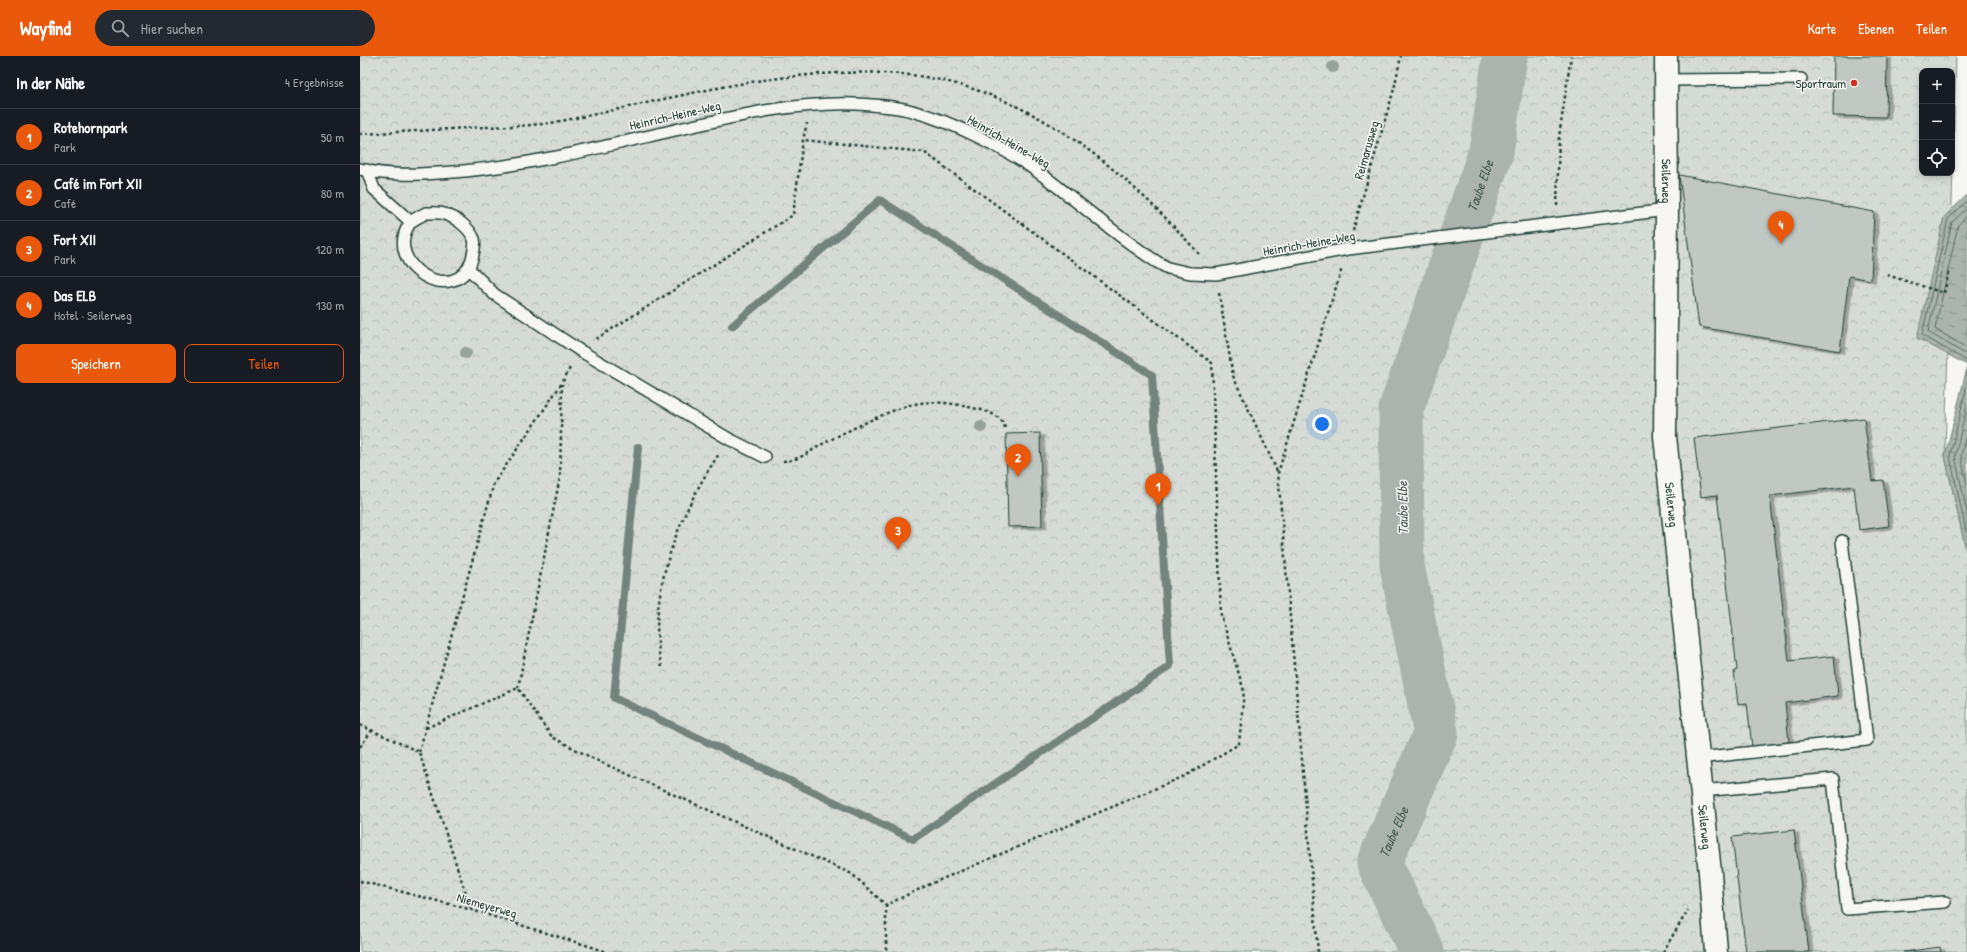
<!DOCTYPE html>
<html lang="de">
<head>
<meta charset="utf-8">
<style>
  :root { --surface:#171b24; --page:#242831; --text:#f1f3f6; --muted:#9ea1a6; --line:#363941; --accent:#ea580c }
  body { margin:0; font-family:"Patrick Hand",sans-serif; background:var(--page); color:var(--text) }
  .controls { position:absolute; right:12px; top:12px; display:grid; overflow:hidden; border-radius:8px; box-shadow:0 2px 6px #0003 }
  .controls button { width:36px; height:36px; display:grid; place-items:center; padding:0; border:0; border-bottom:1px solid var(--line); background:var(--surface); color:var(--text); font:20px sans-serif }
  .you { position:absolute; left:962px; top:368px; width:14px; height:14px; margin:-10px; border:3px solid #fff; border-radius:50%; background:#1a73e8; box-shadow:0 0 0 6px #1a73e833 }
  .badge { display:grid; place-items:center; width:26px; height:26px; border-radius:50%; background:var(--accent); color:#fff; font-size:13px; font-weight:700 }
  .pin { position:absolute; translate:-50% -33px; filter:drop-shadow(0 1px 2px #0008) }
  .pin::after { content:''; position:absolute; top:21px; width:14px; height:12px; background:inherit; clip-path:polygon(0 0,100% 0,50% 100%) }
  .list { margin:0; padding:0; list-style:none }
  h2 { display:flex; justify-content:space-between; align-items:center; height:52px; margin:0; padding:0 16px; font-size:17px }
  h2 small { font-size:13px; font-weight:400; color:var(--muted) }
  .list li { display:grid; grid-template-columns:26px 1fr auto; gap:12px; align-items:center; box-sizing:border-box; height:56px; padding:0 16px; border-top:1px solid var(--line) }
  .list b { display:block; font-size:15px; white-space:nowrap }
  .list p { margin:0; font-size:13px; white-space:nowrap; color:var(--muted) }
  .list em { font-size:13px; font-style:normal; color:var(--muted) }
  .actions { display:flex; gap:8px; padding:12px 16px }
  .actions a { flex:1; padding:9px 0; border:1px solid var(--accent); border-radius:8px; text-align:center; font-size:14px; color:var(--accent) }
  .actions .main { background:var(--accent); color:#fff }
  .icon { flex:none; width:22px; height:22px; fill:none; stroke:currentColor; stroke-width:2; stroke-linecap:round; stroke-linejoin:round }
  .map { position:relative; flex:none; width:1607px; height:896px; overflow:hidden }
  header { display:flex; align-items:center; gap:24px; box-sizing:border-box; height:56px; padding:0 20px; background:var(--accent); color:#fff }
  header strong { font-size:19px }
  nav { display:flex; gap:22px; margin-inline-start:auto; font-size:14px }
  .search { width:280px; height:36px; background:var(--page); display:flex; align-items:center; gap:10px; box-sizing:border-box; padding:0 14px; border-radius:22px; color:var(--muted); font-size:15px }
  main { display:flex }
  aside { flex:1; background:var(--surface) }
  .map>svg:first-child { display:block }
</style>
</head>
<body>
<header>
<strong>Wayfind</strong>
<div class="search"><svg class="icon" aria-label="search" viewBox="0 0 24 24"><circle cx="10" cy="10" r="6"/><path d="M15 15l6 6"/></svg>Hier suchen</div>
<nav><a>Karte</a><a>Ebenen</a><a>Teilen</a></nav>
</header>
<main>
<aside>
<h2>In der Nähe<small>4 Ergebnisse</small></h2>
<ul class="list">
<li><span class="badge">1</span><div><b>Rotehornpark</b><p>Park</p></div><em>50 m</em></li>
<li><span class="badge">2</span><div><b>Café im Fort XII</b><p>Café</p></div><em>80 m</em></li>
<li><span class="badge">3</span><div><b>Fort XII</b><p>Park</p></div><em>120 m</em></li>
<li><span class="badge">4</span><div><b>Das ELB</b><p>Hotel · Seilerweg</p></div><em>130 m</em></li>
</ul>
<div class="actions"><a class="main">Speichern</a><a>Teilen</a></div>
</aside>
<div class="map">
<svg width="1607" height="896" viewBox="0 0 1607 896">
  <defs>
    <pattern id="park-crowns" width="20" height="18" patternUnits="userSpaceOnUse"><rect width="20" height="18" fill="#d6dbd6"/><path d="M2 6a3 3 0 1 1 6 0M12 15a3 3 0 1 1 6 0" fill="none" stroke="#b7bdb8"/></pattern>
    <pattern id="water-ripples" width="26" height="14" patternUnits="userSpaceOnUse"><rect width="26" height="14" fill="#aab3ae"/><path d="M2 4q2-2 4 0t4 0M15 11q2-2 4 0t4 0" fill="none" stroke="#8a938e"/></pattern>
    <filter id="shadow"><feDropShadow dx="4.5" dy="2.5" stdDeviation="0" flood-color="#0004"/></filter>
  </defs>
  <rect width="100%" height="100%" fill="#f6f6f2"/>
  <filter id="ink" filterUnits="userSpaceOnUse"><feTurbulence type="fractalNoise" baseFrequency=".025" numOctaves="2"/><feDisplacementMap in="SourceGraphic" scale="8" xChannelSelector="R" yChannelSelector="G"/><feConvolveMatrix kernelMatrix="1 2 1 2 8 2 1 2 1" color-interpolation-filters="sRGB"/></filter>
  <g filter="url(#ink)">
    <path fill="url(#park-crowns)" stroke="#7a8c85" fill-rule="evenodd" d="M0 0H1596L1585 400 1607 499V896H0ZM1562 15H1592V117H1562Z"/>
    <g fill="url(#water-ripples)" stroke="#72847d">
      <polygon points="1607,139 1607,309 1557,282 1584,161"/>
      <polygon points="1607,312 1607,499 1585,400"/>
    </g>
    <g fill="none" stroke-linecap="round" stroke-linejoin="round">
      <g stroke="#576c65" stroke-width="1">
        <polyline points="1607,145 1588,163 1562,279 1607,305"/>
        <polyline points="1607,152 1592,166 1568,276 1607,299"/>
        <polyline points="1607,160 1598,169 1575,273 1607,292"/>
        <polyline points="1607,329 1590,400 1607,480"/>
        <polyline points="1607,350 1595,400 1607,457"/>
        <polyline points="1607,375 1601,400 1607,429"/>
      </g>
      <polyline stroke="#72847d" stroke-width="8" points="278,391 254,642 553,783 810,610 792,319 520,144 372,270"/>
      <path stroke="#aab3ae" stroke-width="45" id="s1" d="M1062 896 1019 807 1076 677 1042 510 1041 353 1131 96 1145 0"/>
    </g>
    <g fill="#c1c8c3" stroke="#1f3d34" filter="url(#shadow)">
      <polygon points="1474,0 1527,0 1526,61 1473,60"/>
      <polygon points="1319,119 1514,156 1511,224 1489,220 1480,295 1339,271"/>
      <polygon points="1504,362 1512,425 1523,424 1529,470 1499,474 1494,430 1410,440 1429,605 1474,600 1478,640 1425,647 1429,686 1392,691 1387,647 1378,648 1374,615 1377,614 1357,439 1341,441 1334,382"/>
      <polygon points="680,377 682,470 648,471 646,378"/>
      <polygon points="1434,774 1449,896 1386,896 1372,781"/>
      <polygon points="1580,891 1581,896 1543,896"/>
    </g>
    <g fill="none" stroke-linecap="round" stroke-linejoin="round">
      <g stroke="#1f3d34" stroke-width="14">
        <g id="lane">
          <polyline points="1306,24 1441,23"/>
          <path d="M0 113C30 121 63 118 93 116 169 110 242 91 315 74 376 60 434 46 496 48 515 49 534 50 552 55 593 66 647 93 681 118 720 147 756 180 797 206L808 212 830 217 856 218 988 193 1307 154"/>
          <polyline points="7,114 14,133 51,166"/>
          <path d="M66 157C71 157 79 156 84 158 95 161 109 171 114 183 116 188 113 198 112 203 97 253 21 210 50 167 53 163 61 160 66 157Z"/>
          <polyline points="109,213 134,238 219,294 369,383 405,401"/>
          <polyline points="1338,702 1507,684 1482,485"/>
          <polyline points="1341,735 1473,723 1487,853 1585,846"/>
        </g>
      </g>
      <g stroke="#1f3d34" stroke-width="25">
        <g id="street">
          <path id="s2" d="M1306 0 1307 154 1305 380 1350 817 1356 896"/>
        </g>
      </g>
      <g stroke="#1f3d34" stroke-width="2.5" stroke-dasharray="3 3" stroke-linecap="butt">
        <path d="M0 78C42 76 85 73 127 71 148 70 170 70 190 67 257 55 323 37 391 26 448 17 523 11 580 24 686 47 769 119 839 198"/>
        <polyline points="1197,150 1199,81 1211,0"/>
        <polyline points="993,175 1034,33 1041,0"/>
        <polyline points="1527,219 1584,237 1589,216"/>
        <polyline points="859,237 873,320 918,417"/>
        <polyline points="236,283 433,159 443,84 447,67"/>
        <path d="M423 405C440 405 454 392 468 385 490 374 538 349 561 347 579 345 596 348 613 352 626 355 641 358 645 372"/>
        <path d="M302 611C284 542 320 455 359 398"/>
        <polyline points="158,632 200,421 202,328"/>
        <polyline points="0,669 59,696 111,853"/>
        <polyline points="66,672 158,632 192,681 236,704 492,818 526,849 568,829 825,720 879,688 884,635 861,559 852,307 564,96 443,84"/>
        <polyline points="0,691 12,674"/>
        <polyline points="59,696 134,427 202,327 211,310"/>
        <polyline points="0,825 112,854 248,896"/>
        <polyline points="526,849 526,896"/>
        <polyline points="958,896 918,417 982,212"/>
        <polyline points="1303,896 1328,854"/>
      </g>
      <use href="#lane" stroke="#f6f6f2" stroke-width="11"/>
      <use href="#street" stroke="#f6f6f2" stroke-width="22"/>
    </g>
    <g fill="#94a29b">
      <circle cx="973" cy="11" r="6"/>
      <circle cx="106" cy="297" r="6"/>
      <circle cx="621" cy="371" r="6"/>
    </g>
  </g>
  <circle fill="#c8321e" stroke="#f6f6f2" stroke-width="1.5" cx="1494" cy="27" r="4"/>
  <g text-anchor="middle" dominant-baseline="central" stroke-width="3" stroke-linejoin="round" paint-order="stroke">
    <g font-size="13" fill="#1f3d34" stroke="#f6f6f2" text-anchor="end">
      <text x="1486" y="27">Sportraum</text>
    </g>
    <g font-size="13" fill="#1f3d34" stroke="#f6f6f2">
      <text transform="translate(315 59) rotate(-13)">Heinrich-Heine-Weg</text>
      <text transform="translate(649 85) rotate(30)">Heinrich-Heine-Weg</text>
      <text transform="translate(1006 94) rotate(-74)">Reimarusweg</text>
      <text stroke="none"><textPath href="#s2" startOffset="125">Seilerweg</textPath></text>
      <text transform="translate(949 187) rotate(-10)">Heinrich-Heine-Weg</text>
      <text stroke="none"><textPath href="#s2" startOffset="449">Seilerweg</textPath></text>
      <text stroke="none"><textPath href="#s2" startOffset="773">Seilerweg</textPath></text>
      <text transform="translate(127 849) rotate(16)">Niemeyerweg</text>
    </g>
    <g font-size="14" font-style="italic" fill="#425a52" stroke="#f6f6f2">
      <text stroke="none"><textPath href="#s1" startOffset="805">Taube Elbe</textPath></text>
      <text transform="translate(1042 452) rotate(-91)">Taube Elbe</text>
      <text stroke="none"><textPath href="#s1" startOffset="133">Taube Elbe</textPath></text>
    </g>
  </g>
</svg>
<div class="controls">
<button>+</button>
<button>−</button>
<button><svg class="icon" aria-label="locate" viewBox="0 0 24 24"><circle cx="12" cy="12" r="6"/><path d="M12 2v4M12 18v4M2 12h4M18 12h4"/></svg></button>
</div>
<div class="you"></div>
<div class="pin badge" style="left:798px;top:450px">1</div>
<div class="pin badge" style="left:658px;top:421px">2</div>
<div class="pin badge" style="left:538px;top:494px">3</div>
<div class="pin badge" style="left:1421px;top:188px">4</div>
</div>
</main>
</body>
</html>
